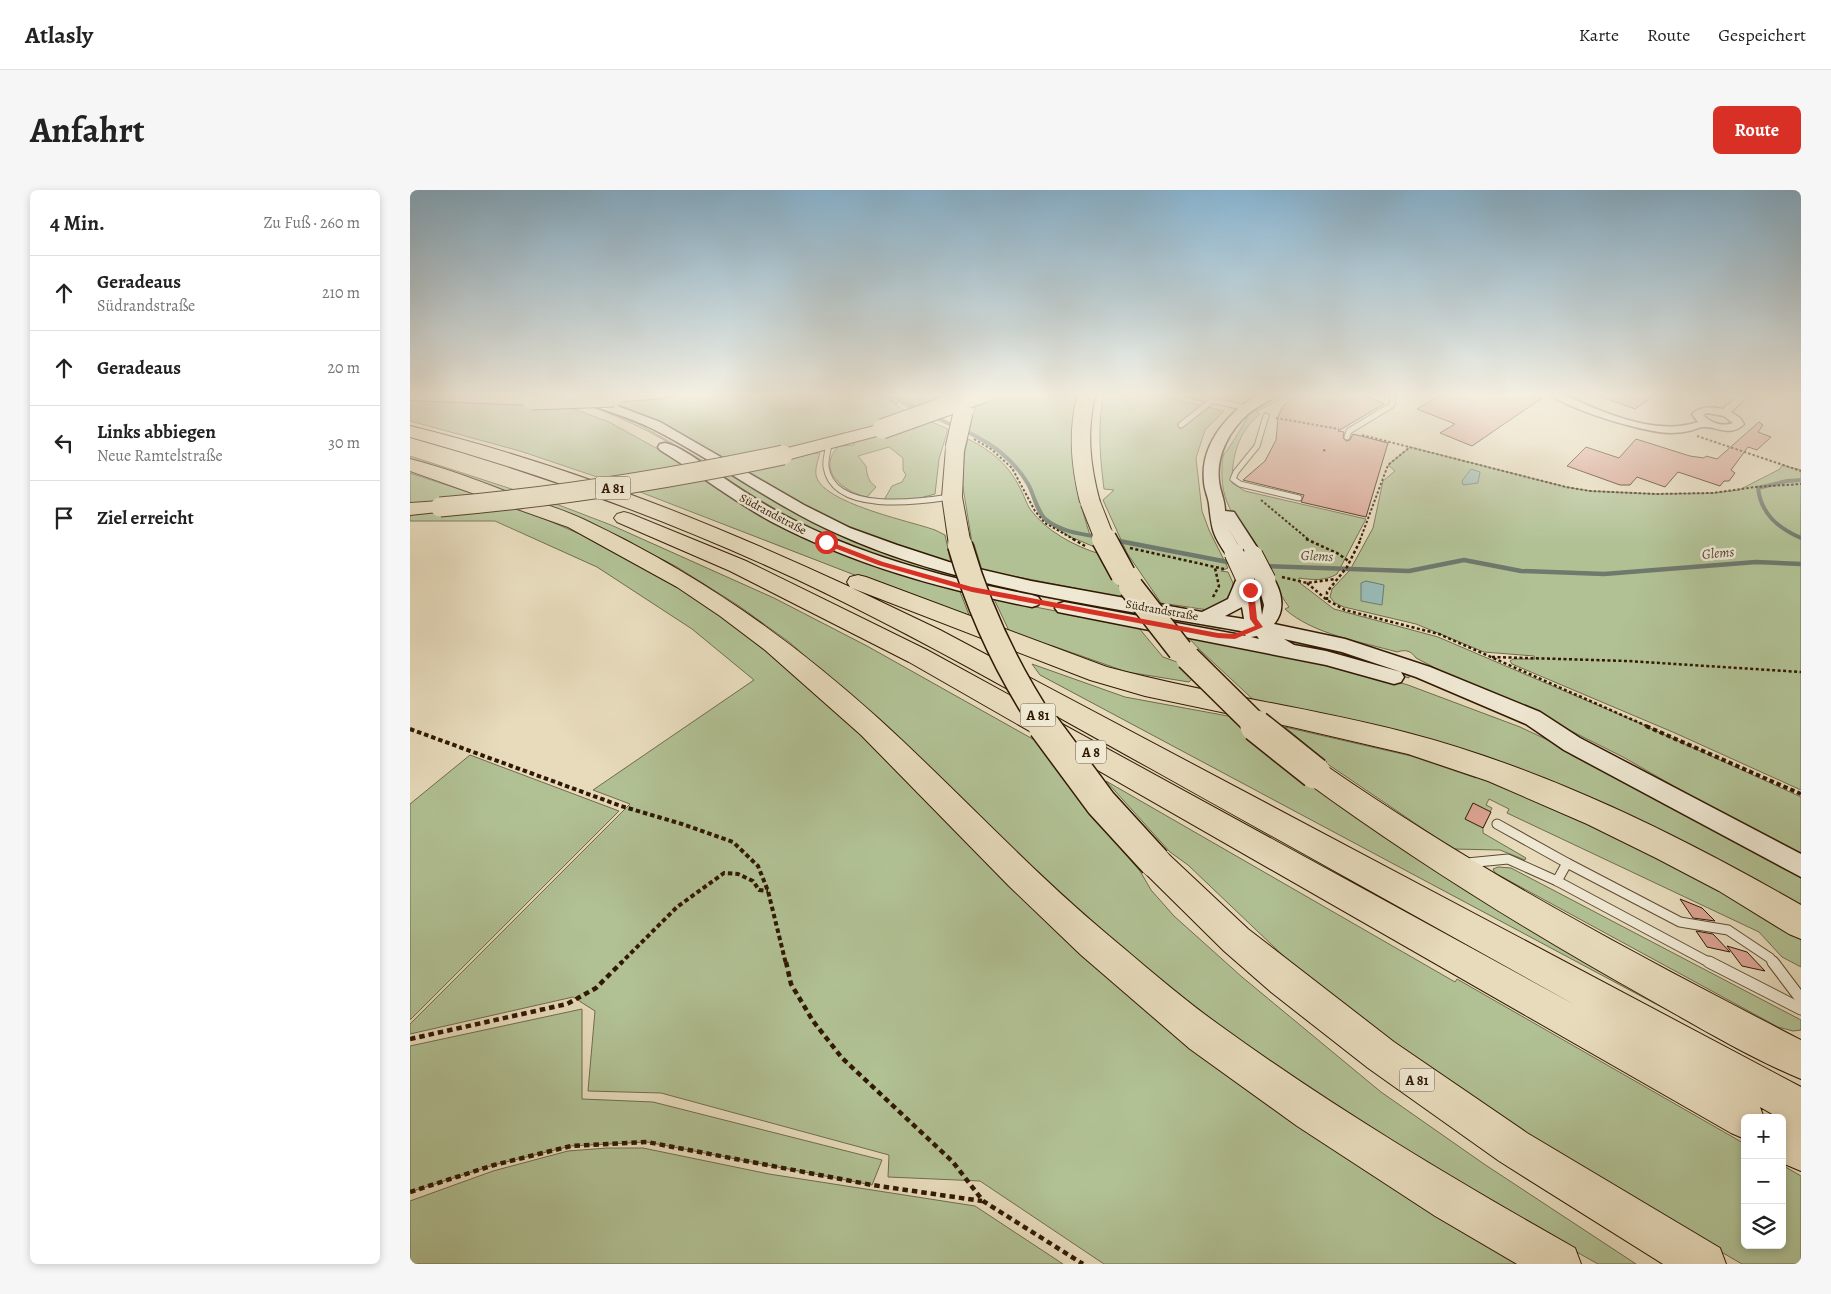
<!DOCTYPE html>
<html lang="de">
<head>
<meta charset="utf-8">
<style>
  :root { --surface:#fff; --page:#f6f6f6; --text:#222; --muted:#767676; --line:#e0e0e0; --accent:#d93025 }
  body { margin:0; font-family:Alegreya,serif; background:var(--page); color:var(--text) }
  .controls { position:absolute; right:15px; bottom:15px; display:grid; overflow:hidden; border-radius:8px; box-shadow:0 2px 8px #0003 }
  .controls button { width:45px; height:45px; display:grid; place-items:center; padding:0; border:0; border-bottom:1px solid var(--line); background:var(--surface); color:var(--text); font:25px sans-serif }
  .stop { position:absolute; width:15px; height:15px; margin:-11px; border:4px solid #d93025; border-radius:50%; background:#fff }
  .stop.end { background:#d93025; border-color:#fff; box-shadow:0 1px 5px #0008 }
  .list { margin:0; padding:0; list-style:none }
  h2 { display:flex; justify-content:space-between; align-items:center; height:65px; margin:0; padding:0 20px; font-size:21px }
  h2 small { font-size:16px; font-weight:400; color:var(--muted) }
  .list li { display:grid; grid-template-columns:32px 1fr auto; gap:15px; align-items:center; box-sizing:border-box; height:75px; padding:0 20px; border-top:1px solid var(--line) }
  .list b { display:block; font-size:19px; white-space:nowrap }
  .list p { margin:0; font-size:16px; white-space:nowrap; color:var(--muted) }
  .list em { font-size:16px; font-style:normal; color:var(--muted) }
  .icon { flex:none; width:28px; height:28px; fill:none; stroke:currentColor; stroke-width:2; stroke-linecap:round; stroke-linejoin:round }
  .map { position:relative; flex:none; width:1391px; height:1074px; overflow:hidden; border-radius:8px }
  header { display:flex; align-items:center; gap:30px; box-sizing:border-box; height:70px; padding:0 25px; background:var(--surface); border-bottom:1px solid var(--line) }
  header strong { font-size:24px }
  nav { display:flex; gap:28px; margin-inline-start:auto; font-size:18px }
  .intro { display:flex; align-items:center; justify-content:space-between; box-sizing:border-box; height:120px; padding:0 30px }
  h1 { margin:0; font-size:35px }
  .button { padding:12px 22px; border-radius:8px; background:var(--accent); color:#fff; font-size:18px; font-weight:700 }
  main { display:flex; gap:30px; padding:0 30px }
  aside { flex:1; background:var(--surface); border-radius:8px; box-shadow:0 2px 8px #0003 }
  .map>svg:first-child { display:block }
</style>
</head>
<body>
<header>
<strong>Atlasly</strong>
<nav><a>Karte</a><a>Route</a><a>Gespeichert</a></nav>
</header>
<div class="intro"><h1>Anfahrt</h1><a class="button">Route</a></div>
<main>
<aside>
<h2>4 Min.<small>Zu Fuß · 260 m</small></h2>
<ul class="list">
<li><svg class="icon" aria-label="ahead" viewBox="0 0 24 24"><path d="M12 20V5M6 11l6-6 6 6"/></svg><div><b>Geradeaus</b><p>Südrandstraße</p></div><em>210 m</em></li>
<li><svg class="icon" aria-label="ahead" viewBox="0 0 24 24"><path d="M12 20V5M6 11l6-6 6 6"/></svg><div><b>Geradeaus</b></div><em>20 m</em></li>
<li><svg class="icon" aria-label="left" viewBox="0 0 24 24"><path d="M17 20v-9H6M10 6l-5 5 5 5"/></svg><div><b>Links abbiegen</b><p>Neue Ramtelstraße</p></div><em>30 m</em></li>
<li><svg class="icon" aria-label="arrive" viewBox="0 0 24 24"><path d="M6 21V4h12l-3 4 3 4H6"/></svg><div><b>Ziel erreicht</b></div></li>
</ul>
</aside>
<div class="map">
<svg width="1391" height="1074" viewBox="0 0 1391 1074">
  <rect width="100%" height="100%" fill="#e7dbbc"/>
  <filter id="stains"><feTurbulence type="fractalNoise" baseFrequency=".004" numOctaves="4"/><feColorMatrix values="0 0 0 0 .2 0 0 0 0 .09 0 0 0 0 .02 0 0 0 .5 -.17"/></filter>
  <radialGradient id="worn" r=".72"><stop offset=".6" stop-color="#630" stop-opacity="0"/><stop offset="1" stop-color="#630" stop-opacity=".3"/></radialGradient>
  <g fill="#b1c194" stroke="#716c4c">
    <polygon points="298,203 467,203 500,224 455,240 318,272 250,232 202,212"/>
    <polygon points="473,203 551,203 506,222"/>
    <path d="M585 203H669C657 252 664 297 680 345L661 341 636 330C614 287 607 263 559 242L562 227 568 210Z"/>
    <path d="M694 203H740L814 221 795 240 786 268 792 321 799 340 818 378 811 381 818 382 823 393V400L814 412 798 420 751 413 717 363 693 310 704 300 694 299C690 267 687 235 694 203Z"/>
    <path d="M871 203H882L846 222 850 224C828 242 822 266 822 293L835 301 956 329 927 384C916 391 902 390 889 388L890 393 924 419 1028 447 1229 533 1391 607V669L1213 567 1147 534 1054 493 1006 468C1001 461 996 459 987 462 952 452 902 444 875 419L879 417C868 403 863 385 853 369 835 337 810 321 812 279 812 274 812 269 814 264 818 261 838 227 840 222Z"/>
    <polygon points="0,210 81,214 151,214 199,232 284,279 202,292 110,261 0,231"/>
    <path d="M182 213 227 233 302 276 294 277C259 249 218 230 175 214Z"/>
    <path d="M515 229 538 239 529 269 525 304 503 310H474L482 296 492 292 496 285 493 280V268L479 257 448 266 456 276C457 285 458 291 466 297L457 307C433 302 405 279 429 256L444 255V251Z"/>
    <path d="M558 249C582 261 598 274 610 298 614 305 616 313 620 319 636 341 664 356 690 364L716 408 572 380 564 354 562 353 552 291 555 261Z"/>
    <polygon points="1000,257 1156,297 1180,301 1246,304 1303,303 1329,300 1370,279 1372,275 1391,280 1391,600 1265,543 1102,474 1100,471 1103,469 1125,469 1124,466 1074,462 1006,434 934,417 925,413 920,407 922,399 940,380 963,338 973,291 985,281 978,275"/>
    <path d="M403 263H410C408 270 405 278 406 285 411 313 500 331 525 340L535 345 541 373 454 343 413 325 333 280Z"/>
    <polygon points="0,266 117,304 107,305 0,270"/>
    <polygon points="0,283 76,308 0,314"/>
    <polygon points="318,283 401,331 448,352 544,385 547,394 478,373 369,326 304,286"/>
    <polygon points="296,288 348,320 549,399 561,430 225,300"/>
    <polygon points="141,312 201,335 364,408 457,456 628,552 679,622 730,681 741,700 764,726 832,787 971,902 1074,974 1226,1074 1188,1074 1085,1016 872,885 684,740 430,496 379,452 329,416 267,377 180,332 130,313"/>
    <polygon points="101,317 123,324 186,351 286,408 375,474 430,522 586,677 1123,1074 694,1074 570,991 478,987 479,965 251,903 178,901 185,821 163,807 0,844 0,834 220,614 183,600 344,490 282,439 187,377 85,331 0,331 0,324"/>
    <polygon points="635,331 661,342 681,346 687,358 661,347"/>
    <polygon points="576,393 725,422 727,424 577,397"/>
    <polygon points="584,409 728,437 753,467 767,472 782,489 779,492 717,482 643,456 601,445"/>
    <polygon points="776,445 951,481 998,495 1110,537 1142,552 1163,566 1198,584 1225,594 1391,685 1391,727 1215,631 849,515 792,462"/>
    <polygon points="885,450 927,460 1000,483 999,488 884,455"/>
    <polygon points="622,474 715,507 818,526 838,544 1300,843 630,485"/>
    <polygon points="875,537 1001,566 1066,588 1068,586 1208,645 1391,746 1391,777 1372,767 1349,742 1097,623 1099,619 1079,609 1076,615 1082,618 1073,638 1073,643 1116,668 1115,670 1090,660 1043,659 916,573 917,572"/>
    <polygon points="60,565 209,621 0,830 0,614"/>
    <polygon points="696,591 1045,792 1047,789 1335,954 1335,1055 1372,1055 1372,975 1391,986 1391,1074 1332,1074 1227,1013 1128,952 956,835 885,777 778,675 760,662"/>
    <polygon points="1088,677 1101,678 1391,830 1391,840 1383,841 1368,837 1085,683 1083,679"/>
    <polygon points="172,819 172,909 243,912 472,970 462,995 237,952 161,956 84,975 0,1002 0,856"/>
    <polygon points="197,958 233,958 359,984 565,1016 653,1074 0,1074 0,1011 83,981 158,961"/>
  </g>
  <g fill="#98bab6" stroke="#6f796e">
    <polygon points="1061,279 1070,282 1068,293 1053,295 1052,291"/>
    <polygon points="956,391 974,395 972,415 951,411 951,393"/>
  </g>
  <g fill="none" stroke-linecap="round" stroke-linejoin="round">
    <g stroke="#6f796e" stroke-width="4">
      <polyline points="478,203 508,219"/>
      <polyline points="525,227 546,237"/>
      <path d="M554 240C580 253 603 268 618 294 625 306 626 323 638 331 652 342 672 344 689 347"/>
      <path d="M1391 290 1377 291 1348 298C1351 324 1368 338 1391 348"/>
    </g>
    <g stroke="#6f796e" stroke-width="4.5">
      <polyline points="704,350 823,373"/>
      <polyline points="854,376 999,381 1054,370 1111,381 1194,384 1346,372 1391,374"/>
    </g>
  </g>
  <g fill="#dba493" stroke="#311803">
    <polygon points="896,203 948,203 974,214 928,241 934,242 933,248 936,251 940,250 943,244 978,253 956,327 891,312 894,305 890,304 833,290 855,271 866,250 868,227 872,218 879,210"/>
    <polygon points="1034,203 1118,203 1132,208 1062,256 1030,243 1045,234 1007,219"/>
    <polygon points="1186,203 1248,203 1225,219 1186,205"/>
    <polygon points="1349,232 1353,235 1348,242 1361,247 1347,260 1338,257 1321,280 1325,283 1319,291 1314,291 1310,296 1268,282 1255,297 1227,287 1220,295 1210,295 1157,276 1176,257 1209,268 1226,249 1280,266 1294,268 1296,266 1307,269"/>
    <polygon points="1063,613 1081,622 1073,638 1055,629"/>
    <polygon points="1270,709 1292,718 1305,731 1283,728"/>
    <polygon points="1286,741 1303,744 1320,762 1297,757"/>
    <polygon points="1317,756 1337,762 1355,781 1332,776"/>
  </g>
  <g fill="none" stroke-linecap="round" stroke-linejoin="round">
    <g stroke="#5e4931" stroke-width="7">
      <g id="lane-far2">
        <polyline points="771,203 836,218"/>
        <polyline points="530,206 536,203"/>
        <polyline points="856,226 847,256 826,282 823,289 830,294 889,308"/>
        <polyline points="771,235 803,210"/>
        <polyline points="937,247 939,241 982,215 983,203"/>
        <path d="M419 254C418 261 415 270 416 277 423 324 508 312 540 307"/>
      </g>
    </g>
    <g stroke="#5e4931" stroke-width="11">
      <g id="lane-far1">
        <polyline points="1087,634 1157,673"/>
        <polyline points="1057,673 1098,669 1147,691 1302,774"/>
        <polyline points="1147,691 1157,673 1270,732 1318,740 1360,768 1364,774"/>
      </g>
    </g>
    <g stroke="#5e4931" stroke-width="13">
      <g id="lane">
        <polyline points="1299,772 1391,819"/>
        <polyline points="1363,772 1391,809"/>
      </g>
    </g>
    <g stroke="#5e4931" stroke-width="3">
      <path id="street" d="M1139 203C1154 203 1166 210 1179 216 1213 230 1253 244 1288 232L1282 224C1291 216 1301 217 1313 219L1331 203H1341L1321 222 1330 228 1334 234C1320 248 1307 236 1294 237 1290 237 1286 239 1283 240 1276 242 1267 243 1260 243 1234 242 1157 220 1139 203ZM1297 223 1314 226 1323 233C1312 237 1301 233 1293 225Z"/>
    </g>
    <g stroke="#311803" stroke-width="3">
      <g id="secondary">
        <path d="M851 203H868C861 211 848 216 839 223 820 240 806 264 809 291 810 301 815 310 815 321L824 322 852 365 849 369 843 370 837 369 818 338 833 363 830 367 824 368 818 367C802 344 802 340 799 314 798 306 794 299 794 291 790 253 820 220 851 203Z"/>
        <path d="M175 204 250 232 394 315 440 338 487 355 539 372 621 391 792 422 818 409 829 383 835 381 841 383C849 396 850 410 852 425L854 415 847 390 850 386 856 384 862 386C872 401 876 420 864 434L935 449 1020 477 1130 522 1170 548 1391 664V687L1154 560 1116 534 1006 487 932 462 874 449 884 455 916 461 991 482 994 487 991 492 984 494 916 475 648 422 645 418 648 414 654 412 836 446 831 441C700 417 549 399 428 344 362 315 305 270 241 238 218 227 193 220 170 211L168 208 170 205ZM832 417 834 429 815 426ZM847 446 849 449 841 447Z"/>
        <path d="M255 253C269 256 283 267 295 275 320 292 345 310 372 324 450 366 536 388 622 405L628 407 631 411 628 415 622 417C532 399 444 375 362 332 323 311 288 283 250 260L248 257 250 254Z"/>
      </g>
    </g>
    <g stroke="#311803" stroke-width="2">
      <g id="highway">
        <polygon points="0,203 121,205 127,206 130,210 127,214 121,215 0,210"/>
        <polygon points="198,203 262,203 259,207 253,208 204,212 198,211 195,207"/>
        <path d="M668 203H686C676 240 680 275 690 312L687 316 680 318 673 316 670 312C661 275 658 240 668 203Z"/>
        <polygon points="472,234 478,235 481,239 478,243 373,271 366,269 364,265 366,261"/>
        <path d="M0 236C152 273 298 331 440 397L437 392 440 387 448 385 456 387 697 477C796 504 899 517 998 543 1136 579 1269 645 1391 715V749L1379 744 1309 701 1246 668 1177 634 1078 591 998 564 882 537 735 506 680 490 442 398 530 440 1391 897V938L1387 936 1391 938V981L1372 973V930L1376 932 1350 917 1354 928H1335V949L1321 943 499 472 320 381 207 332 204 328 207 324 214 322 221 324 336 371 517 460 1167 816C1024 736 881 657 738 577 622 513 507 446 386 389 261 331 133 284 0 247Z"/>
        <polygon points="545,252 552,254 554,258 552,307 561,355 558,360 550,362 542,360 539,355 532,307 536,258 538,254"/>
        <path d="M0 269C32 277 64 289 95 301 121 310 150 318 175 330 287 383 378 447 469 529 547 600 617 677 698 745 734 775 770 807 808 834 922 917 1043 989 1165 1058L1171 1074H1107L1025 1026 887 936 780 859 671 765 599 696 451 545 355 460 310 426 267 397 158 337 0 281Z"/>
        <polygon points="30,311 37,313 40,317 37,321 0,325 0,313"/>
        <path d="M905 572 915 575C1068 681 1226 765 1391 850V889C1338 867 1287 836 1237 808 1119 742 1004 671 895 591L891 583 895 575Z"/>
        <polygon points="745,658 756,662 838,739 984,852 1117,943 1310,1058 1316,1074 1253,1074 1089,971 958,878 861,802 814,761 734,682 729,672 734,662"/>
      </g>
    </g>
    <g stroke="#311803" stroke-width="2" stroke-dasharray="2.5 2" stroke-linecap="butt">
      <polyline points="470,203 488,214"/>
      <polyline points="866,228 929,239"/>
      <polyline points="952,245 1156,297 1180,301 1246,304 1303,303 1345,297 1391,294"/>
      <polyline points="1287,246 1391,281"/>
      <polyline points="564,249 581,259 602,278 625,321 635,333 665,350"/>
      <polyline points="913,260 917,261"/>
      <polyline points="851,310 899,350"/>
      <polyline points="950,350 978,275 1000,257"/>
    </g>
    <g stroke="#311803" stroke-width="2.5" stroke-dasharray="3 2.5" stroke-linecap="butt">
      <polyline points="663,349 675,356"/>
      <polyline points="896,349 927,363 940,372"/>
      <polyline points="720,358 814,379"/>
      <polyline points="872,387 897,393 926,389"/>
      <polyline points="897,393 917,410 935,420 1029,444 1239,537"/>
      <polyline points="803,407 809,396 805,378"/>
      <polyline points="917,410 917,402 937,377 951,349"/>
      <polyline points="1082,467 1218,471 1391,482"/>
    </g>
    <g stroke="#311803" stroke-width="4" stroke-dasharray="4.5 3" stroke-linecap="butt">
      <polyline points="1236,536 1391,604"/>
      <polyline points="0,539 211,616 272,634 323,652 348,676 358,701 376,774"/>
      <polyline points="210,774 267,717 314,683 328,684 343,691 349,700 358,701"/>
    </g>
    <g stroke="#311803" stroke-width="4.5" stroke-dasharray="5.5 4" stroke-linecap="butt">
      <polyline points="376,772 381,794 403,831 432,868 543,972 573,1011 673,1074"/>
      <polyline points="0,849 157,814 186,798 212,772"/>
      <polyline points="0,1002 84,975 161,956 237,952 462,995 572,1011"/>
    </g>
    <use href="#lane-far2" stroke="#efe8d3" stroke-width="5"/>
    <use href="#lane-far1" stroke="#efe8d3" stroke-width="9"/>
    <use href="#lane" stroke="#efe8d3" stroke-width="11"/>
    <use href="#street" fill="#efe8d3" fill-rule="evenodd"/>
    <use href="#secondary" fill="#efe8d3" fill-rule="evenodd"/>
    <use href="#highway" fill="#e7dbbc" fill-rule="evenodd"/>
    <g stroke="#311803" stroke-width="21" stroke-linecap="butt">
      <g id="secondary-bridge">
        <polyline points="824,363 835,387"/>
        <polyline points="843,365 856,390"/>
      </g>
    </g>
    <g stroke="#311803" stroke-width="21" stroke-linecap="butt">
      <g id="highway-bridge-far2">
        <polyline points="121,210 204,207"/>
        <polyline points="472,239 573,203"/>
        <polyline points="545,258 553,223"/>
        <polyline points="680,312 695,350"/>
        <path d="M30 317C146 307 259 289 373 265"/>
      </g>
    </g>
    <g stroke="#311803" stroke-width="27" stroke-linecap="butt">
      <g id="highway-bridge-far1">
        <polyline points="694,349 713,384"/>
        <path d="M550 355C569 420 597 480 635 537"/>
        <polyline points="721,397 770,460"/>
        <polyline points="778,468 848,537"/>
      </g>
    </g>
    <g stroke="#311803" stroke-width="34" stroke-linecap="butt">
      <g id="highway-bridge">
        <polyline points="634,536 691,613 745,672"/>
        <polyline points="846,536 905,583"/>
      </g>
    </g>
    <use href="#secondary-bridge" stroke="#efe8d3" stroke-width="19"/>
    <use href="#highway-bridge-far2" stroke="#e7dbbc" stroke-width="19"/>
    <use href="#highway-bridge-far1" stroke="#e7dbbc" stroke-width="24"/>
    <use href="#highway-bridge" stroke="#e7dbbc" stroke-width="31"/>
  </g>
  <linearGradient id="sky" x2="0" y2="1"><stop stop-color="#88b6d4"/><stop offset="0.58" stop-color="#f4efe1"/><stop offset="1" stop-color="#f4efe1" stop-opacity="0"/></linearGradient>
  <rect width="1391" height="353" fill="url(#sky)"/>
  <polygon fill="#d93025" points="416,350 473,372 562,397 808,443 824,444 845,436 840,429 837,400 840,398 844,400 847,429 853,437 825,449 808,448 562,402 468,375 414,354 413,352"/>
  <g text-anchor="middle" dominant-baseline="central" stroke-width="5" stroke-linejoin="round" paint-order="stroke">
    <g font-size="12" fill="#311803" stroke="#efe8d3">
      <text transform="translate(363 324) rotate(28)">Südrandstraße</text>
      <text transform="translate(752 420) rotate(10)">Südrandstraße</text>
    </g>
    <g fill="#efe8d3" stroke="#6a5641" stroke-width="1">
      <rect x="185.5" y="286.5" width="35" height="23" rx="4"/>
      <rect x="610.5" y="513.5" width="35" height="23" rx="4"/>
      <rect x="666" y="550.5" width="30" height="23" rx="4"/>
      <rect x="989.5" y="878.5" width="35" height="23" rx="4"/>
    </g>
    <g font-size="14" font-weight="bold" fill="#311803">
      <text x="203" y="298">A 81</text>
      <text x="628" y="525">A 81</text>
      <text x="681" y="562">A 8</text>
      <text x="1007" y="890">A 81</text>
    </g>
    <g font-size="14" font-style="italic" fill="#504939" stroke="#efe8d3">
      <text transform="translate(1308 363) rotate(-5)">Glems</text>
      <text transform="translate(907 366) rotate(3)">Glems</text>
    </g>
  </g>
  <rect width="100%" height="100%" filter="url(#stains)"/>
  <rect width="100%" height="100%" fill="url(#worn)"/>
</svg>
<div class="controls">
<button>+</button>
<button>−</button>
<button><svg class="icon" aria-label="layers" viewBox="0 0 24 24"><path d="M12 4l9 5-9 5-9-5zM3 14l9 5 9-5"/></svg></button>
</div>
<div class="stop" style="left:416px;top:352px"></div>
<div class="stop end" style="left:840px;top:400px"></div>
</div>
</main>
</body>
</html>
